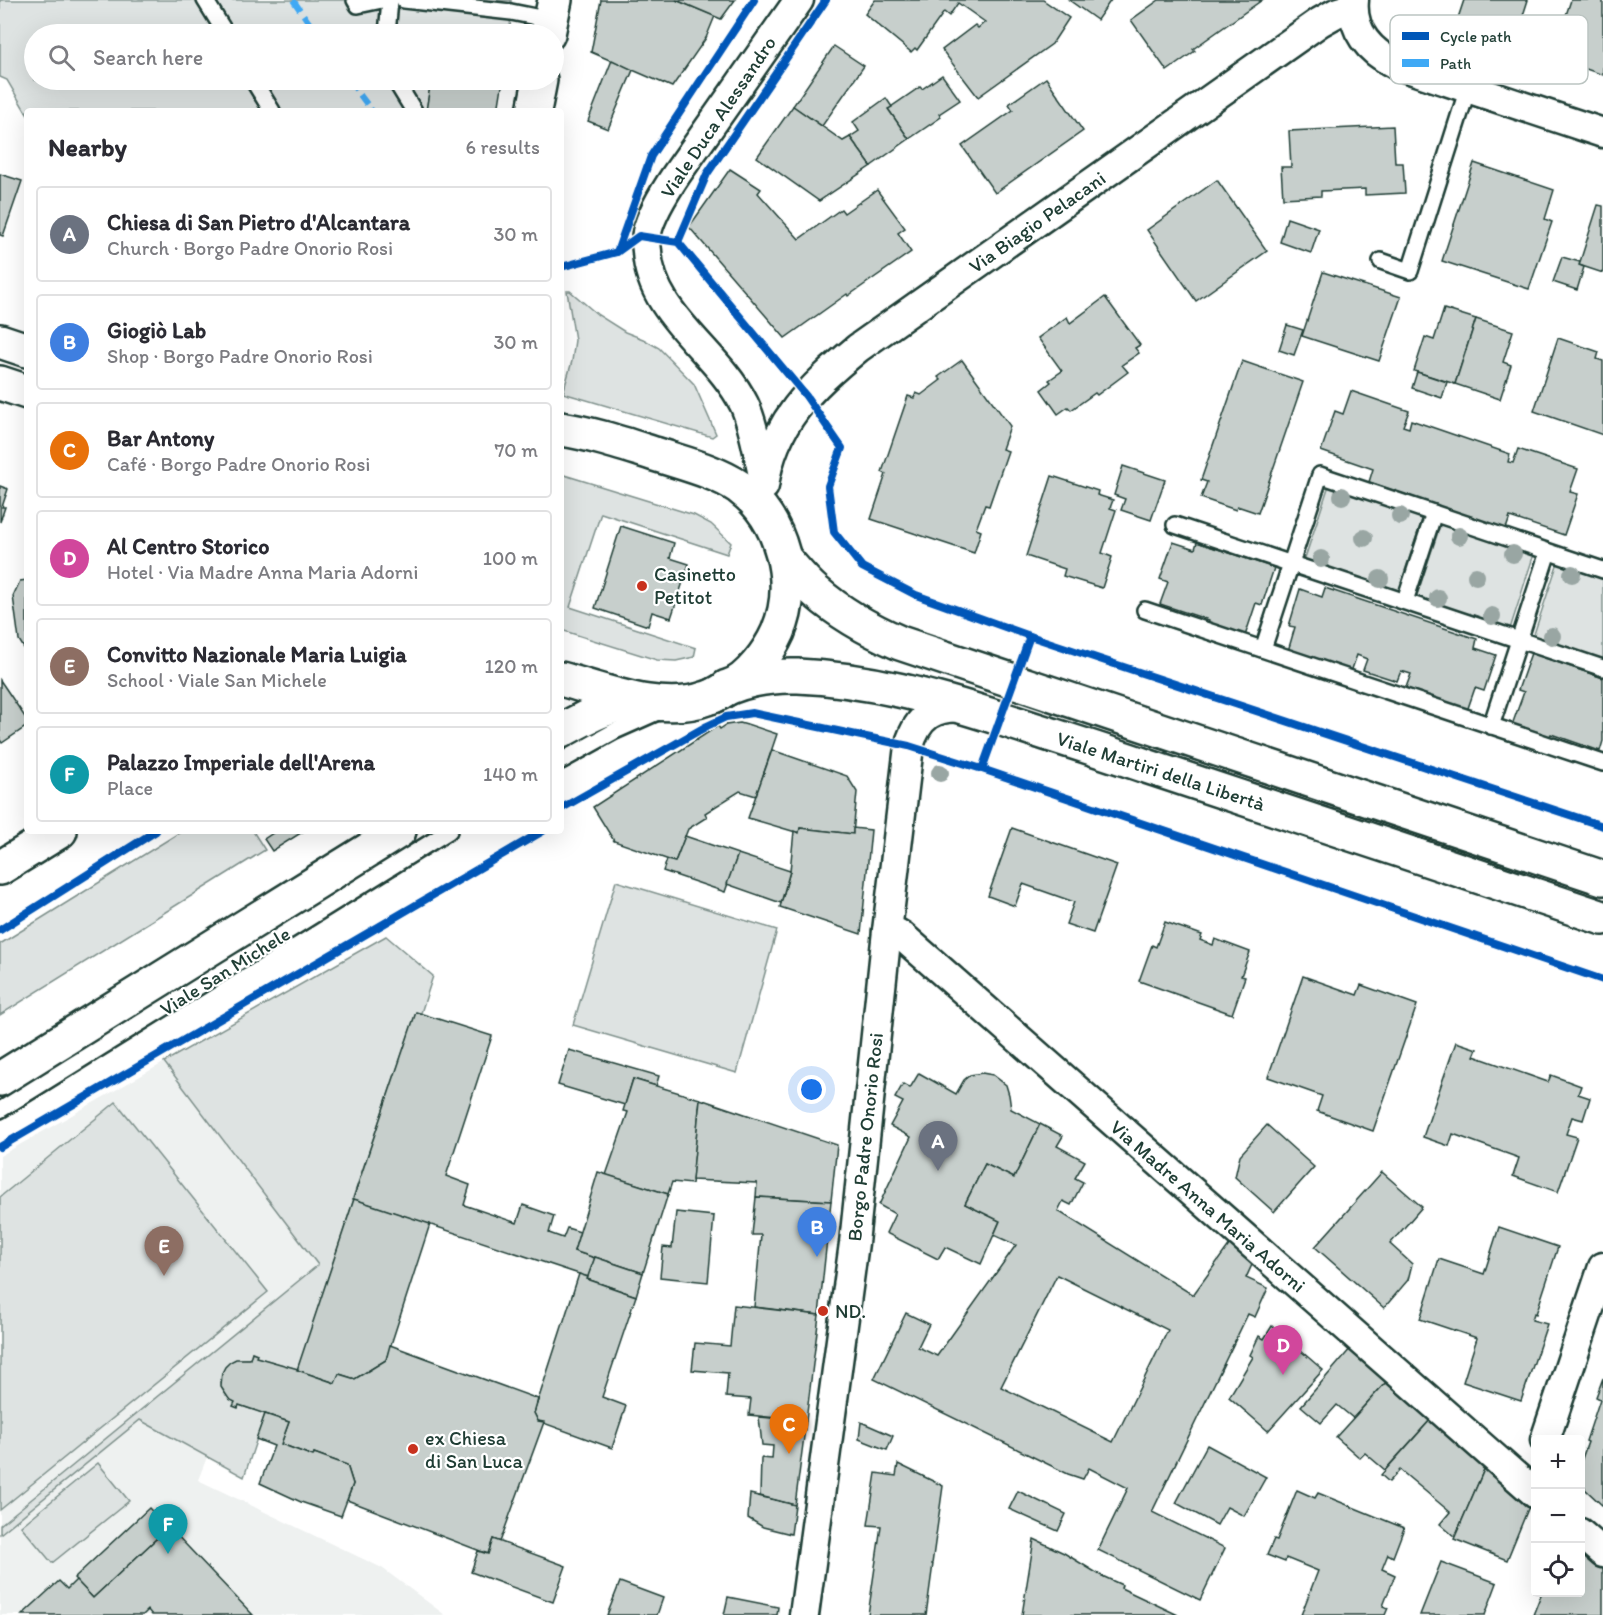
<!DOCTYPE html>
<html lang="en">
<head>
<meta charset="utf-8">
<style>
  :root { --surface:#fff; --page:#f2f2f3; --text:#2b2b33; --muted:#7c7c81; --line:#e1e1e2; --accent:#c8321e }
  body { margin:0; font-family:Itim,sans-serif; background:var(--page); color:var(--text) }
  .controls { position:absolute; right:18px; bottom:18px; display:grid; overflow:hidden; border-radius:6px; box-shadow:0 6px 24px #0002 }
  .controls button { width:54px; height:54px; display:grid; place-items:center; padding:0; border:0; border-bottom:2px solid var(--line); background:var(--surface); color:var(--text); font:30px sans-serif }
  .you { position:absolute; left:812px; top:1090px; width:21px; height:21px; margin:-15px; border:4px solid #fff; border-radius:50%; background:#1a73e8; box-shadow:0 0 0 9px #1a73e833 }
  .badge { display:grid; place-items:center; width:39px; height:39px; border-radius:50%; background:var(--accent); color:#fff; font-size:20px; font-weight:700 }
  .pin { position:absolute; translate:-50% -50px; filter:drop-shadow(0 2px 3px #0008) }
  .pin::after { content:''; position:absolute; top:32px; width:21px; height:18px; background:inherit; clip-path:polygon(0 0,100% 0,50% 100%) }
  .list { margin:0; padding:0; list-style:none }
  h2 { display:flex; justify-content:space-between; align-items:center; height:78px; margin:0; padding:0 24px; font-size:26px }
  h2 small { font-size:20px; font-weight:400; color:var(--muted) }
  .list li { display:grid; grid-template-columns:39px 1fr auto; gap:18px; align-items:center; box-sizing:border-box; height:96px; margin:0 12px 12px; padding:0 12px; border:2px solid var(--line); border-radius:6px }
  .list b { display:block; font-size:22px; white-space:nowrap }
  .list p { margin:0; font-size:20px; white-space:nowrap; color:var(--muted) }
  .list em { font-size:20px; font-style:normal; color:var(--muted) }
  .icon { flex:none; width:33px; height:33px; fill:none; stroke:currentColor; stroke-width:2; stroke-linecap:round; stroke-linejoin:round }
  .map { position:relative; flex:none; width:1603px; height:1615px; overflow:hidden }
  .search { position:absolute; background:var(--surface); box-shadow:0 6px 24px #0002; left:24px; top:24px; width:540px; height:66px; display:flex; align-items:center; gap:15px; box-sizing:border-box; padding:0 21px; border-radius:33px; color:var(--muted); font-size:22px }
  .panel { position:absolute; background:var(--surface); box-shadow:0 6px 24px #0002; left:24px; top:108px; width:540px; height:726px; border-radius:6px }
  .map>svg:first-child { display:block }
</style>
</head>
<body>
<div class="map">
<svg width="1603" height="1615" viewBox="0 0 1603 1615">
  <rect width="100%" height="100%" fill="#fff"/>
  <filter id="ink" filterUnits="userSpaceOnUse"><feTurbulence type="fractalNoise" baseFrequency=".0167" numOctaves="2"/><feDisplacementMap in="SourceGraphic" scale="12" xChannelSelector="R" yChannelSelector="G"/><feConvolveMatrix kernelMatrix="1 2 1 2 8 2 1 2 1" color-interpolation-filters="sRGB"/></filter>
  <g filter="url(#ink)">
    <polygon fill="#eef1f0" points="386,936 433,976 421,1013 416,1013 353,1198 354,1199 298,1369 256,1357 257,1354 252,1352 250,1359 224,1357 218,1379 226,1409 198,1480 382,1568 445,1615 0,1615 0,1156"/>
    <g fill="#dee3e2" stroke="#7e908b" stroke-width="1.5">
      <polygon points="0,0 511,0 510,34 449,34 439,33 438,34 34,34 34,80 431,80 426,111 27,111 27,114 7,80 0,77"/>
      <polygon points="567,291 570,291 598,315 625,332 643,339 659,348 694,384 716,434 712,437 563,393 572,361 575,340"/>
      <polygon points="561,474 694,515 711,524 731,543 727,554 601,513 570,607 696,648 694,657 676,661 657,660 561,630"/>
      <polygon points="1329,485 1423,517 1398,592 1304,561"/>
      <polygon points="1441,523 1534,554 1510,629 1416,598"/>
      <polygon points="1558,562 1603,577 1603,661 1533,637"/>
      <polygon points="182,831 255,831 254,833 265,850 0,1015 0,944"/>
      <polygon points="616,881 777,930 737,1073 573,1025"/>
      <path d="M386 936 433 976 421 1013H416L353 1198 354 1199 298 1369 256 1357 257 1354 252 1352 250 1359C221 1356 209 1388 235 1402L234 1406 238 1407 239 1405 265 1414 244 1477 140 1420 0 1534V1525L318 1265 164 1062Z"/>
      <polygon points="116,1102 268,1292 0,1510 0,1197"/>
      <polygon points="98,1463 129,1501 52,1563 21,1526"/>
    </g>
    <g fill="#c7cfcc" stroke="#1f3d34" stroke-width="1.5" fill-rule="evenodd">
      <polygon points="601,0 676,0 715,16 706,38 672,87 591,52"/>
      <polygon points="676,0 735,0 721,19"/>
      <polygon points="875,0 1043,0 1069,18 1052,44 978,97 942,50 975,25 978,28 985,22 958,3 949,16 944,12 917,50 915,48 911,52 865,14"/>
      <polygon points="1069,0 1111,0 1097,20"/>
      <polygon points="1159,0 1262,0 1193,49 1195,51 1167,71 1131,20"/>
      <polygon points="1464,0 1528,0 1518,31 1504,27 1502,31 1458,18"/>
      <polygon points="1571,0 1603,0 1603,75 1552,57"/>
      <polygon points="834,46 864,66 822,126 793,106"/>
      <polygon points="612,60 633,70 608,129 588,121"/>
      <polygon points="942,75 960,100 939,114 941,117 909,139 888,109 920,87 922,89"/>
      <polygon points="1046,78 1083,131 995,193 962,146 1013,110 1009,104"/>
      <polygon points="431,80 503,80 498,111 426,111"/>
      <polygon points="886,98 892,107 888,109 909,139 871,166 850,137 859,131 853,122"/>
      <polygon points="793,106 843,141 850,137 871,166 819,201 757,157"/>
      <polygon points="1393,126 1395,163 1403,163 1405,193 1365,195 1365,189 1321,191 1321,196 1283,198 1281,167 1291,167 1289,131"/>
      <polygon points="1474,163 1554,190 1545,219 1552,222 1529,289 1442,261"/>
      <polygon points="730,169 761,189 758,193 799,239 841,209 844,213 877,190 905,228 898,233 911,252 848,296 847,294 785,338 689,227"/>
      <polygon points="0,174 22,181 3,236 0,235"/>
      <polygon points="1217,180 1267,251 1196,301 1147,230"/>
      <polygon points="1598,205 1603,206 1603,273 1579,265"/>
      <polygon points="1287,218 1319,229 1311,253 1280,242"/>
      <polygon points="1562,257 1580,262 1579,265 1584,267 1577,290 1553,282"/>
      <polygon points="1323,272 1401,297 1379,361 1302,336"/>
      <polygon points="1105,297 1140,345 1135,348 1139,353 1122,365 1128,372 1097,395 1095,393 1071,410 1068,407 1058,414 1041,390 1051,382 1049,380 1062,371 1038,338 1067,317 1070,323"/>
      <polygon points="1444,309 1476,319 1455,384 1414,371 1425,337 1434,340"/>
      <polygon points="1476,319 1513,331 1503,362 1511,365 1500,399 1455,384"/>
      <polygon points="1287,325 1303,330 1294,355 1279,350"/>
      <polygon points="1558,338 1599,352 1597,359 1603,361 1603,435 1534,411"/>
      <polygon points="962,360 1010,426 1002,449 1008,451 989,506 985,505 976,529 981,531 974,553 871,519 886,474 882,472 908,396 914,398 916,393 921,395 941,380 938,377"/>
      <polygon points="1242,361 1303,382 1258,513 1237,506 1236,510 1201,498 1207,482 1201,480"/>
      <polygon points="1417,372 1447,382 1442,398 1412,388"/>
      <polygon points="1351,391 1409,411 1403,426 1409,428 1411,420 1510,454 1508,462 1513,463 1518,449 1578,469 1570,492 1578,494 1564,535 1510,517 1506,529 1369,482 1373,469 1321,451 1335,411 1343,414"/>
      <polygon points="1123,466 1165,480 1151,520 1121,510 1125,499 1114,495"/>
      <polygon points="1052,476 1098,491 1097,495 1113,500 1110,508 1116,510 1102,553 1112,557 1102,588 1063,576 1065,569 1026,556"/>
      <polygon points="0,486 8,489 2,507 5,507 0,522"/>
      <polygon points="621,526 674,543 670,558 689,564 671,618 652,612 648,626 595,608"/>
      <polygon points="1173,542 1195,549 1197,542 1274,568 1262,605 1256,603 1245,636 1208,625 1209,620 1160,604 1168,582 1160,579"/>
      <polygon points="27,580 27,653 19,640 13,596 20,581"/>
      <polygon points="1325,588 1477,639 1475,648 1496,655 1484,691 1475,688 1467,711 1405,690 1411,674 1401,671 1397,681 1363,670 1367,659 1357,655 1351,672 1288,651 1295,627 1289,626 1300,589 1322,597"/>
      <polygon points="1531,653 1603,678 1603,741 1600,751 1551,734 1549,738 1512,725 1524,692 1518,690"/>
      <polygon points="0,680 27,720 27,726 2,743 0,740"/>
      <polygon points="740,723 747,725 747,724 777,734 756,796 740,791 705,813 707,817 688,829 675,862 614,841 593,807 718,726 720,729 726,725"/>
      <polygon points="772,750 847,776 857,792 853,834 800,828 799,833 748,818"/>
      <polygon points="800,828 853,834 853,828 871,830 861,934 780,907 790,871 794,831 799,833"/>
      <polygon points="1012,828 1117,865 1093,933 1066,924 1074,902 1023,884 1015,906 988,896"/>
      <polygon points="276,831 304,831 272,851 264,839"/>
      <polygon points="685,836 738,854 725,892 663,871 667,860 675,862"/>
      <polygon points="738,854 790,871 781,903 727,884"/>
      <polygon points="1165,922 1202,935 1200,940 1213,945 1215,939 1250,952 1241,976 1245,977 1232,1014 1139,981 1152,945 1156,947"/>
      <polygon points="1303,976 1357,995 1361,985 1417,1005 1373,1131 1317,1111 1322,1096 1268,1077"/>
      <polygon points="416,1012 492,1036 446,1176 470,1185 464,1205 517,1223 523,1205 554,1216 549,1233 563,1238 567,1228 580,1232 574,1251 595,1258 588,1277 353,1199"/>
      <polygon points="1456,1042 1477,1049 1474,1056 1548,1082 1551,1075 1581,1086 1578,1094 1590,1098 1583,1120 1572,1117 1566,1134 1577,1137 1558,1192 1513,1176 1519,1158 1453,1134 1449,1146 1423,1137"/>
      <polygon points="569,1050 659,1076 656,1086 633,1079 625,1105 558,1085"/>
      <polygon points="919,1073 956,1094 964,1080 970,1075 982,1073 993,1075 1006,1085 1009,1095 1011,1109 1040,1124 1014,1178 985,1164 965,1204 1000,1221 981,1264 945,1247 938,1259 886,1233 895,1214 879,1205 911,1137 890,1126 903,1102 895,1098 903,1084 910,1088"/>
      <polygon points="633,1079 700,1099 692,1184 672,1182 668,1194 606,1175 628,1112 623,1111"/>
      <polygon points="700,1099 837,1145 831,1201 756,1197 757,1183 692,1180"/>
      <path d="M1040 1124 1063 1136 1057 1146 1085 1161 1075 1178 1083 1182 1071 1205 1063 1201 1058 1211 1193 1295 1235 1237 1256 1256 1246 1278 1268 1288 1255 1317 1248 1314 1152 1512 1225 1548 1200 1600 1098 1550 1128 1488 1089 1468 1083 1479 1068 1474 874 1379 906 1313 929 1324 918 1347 937 1356 1016 1245 994 1235 1000 1221 965 1204 985 1164 1014 1178ZM1057 1275 1168 1330 1113 1442 1001 1387Z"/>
      <polygon points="1267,1125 1314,1167 1274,1212 1235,1177 1240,1155"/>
      <polygon points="598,1172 668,1194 643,1273 595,1257 595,1258 574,1251"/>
      <polygon points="1382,1172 1422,1207 1390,1244 1412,1264 1408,1280 1384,1308 1315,1247"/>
      <polygon points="756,1197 831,1201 819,1315 754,1307 761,1235 752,1235"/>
      <polygon points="354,1199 430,1224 386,1360 355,1379 339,1374 335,1383 297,1370"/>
      <polygon points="676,1212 714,1216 708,1282 660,1277 663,1247 672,1248"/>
      <polygon points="1499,1227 1558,1247 1536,1314 1534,1313 1532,1320 1547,1324 1521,1401 1463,1382 1477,1338 1420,1319 1439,1259 1484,1274"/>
      <polygon points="595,1257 643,1273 636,1296 587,1279"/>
      <polygon points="579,1274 588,1277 587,1279 636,1296 602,1397 626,1406 612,1448 538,1421 534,1413"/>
      <polygon points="734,1305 819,1315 806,1421 749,1415 751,1399 726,1397 728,1373 692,1370 695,1343 730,1346"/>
      <polygon points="1272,1326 1323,1370 1268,1431 1229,1397 1253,1357 1250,1355 1259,1336 1264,1339"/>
      <polygon points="390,1345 538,1399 534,1413 538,1421 544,1422 500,1542 493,1539 488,1554 347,1500 353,1484 347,1465 314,1453 313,1456 281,1444 289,1422 239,1405 238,1408 233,1406 235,1402 229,1399 221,1387 222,1373 225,1367 230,1362 236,1359 250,1359 252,1352 257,1354 256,1357 298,1369 297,1370 335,1383 339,1374 355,1379 386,1360"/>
      <polygon points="1351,1348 1388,1380 1353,1418 1337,1405 1321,1423 1301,1406"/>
      <polygon points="1603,1378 1603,1506 1585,1489 1580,1471 1580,1464 1588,1442 1586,1441 1600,1399 1596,1397"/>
      <polygon points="1388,1380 1431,1419 1385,1470 1365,1453 1360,1458 1336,1437"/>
      <polygon points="265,1414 289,1422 281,1444 313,1456 314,1453 347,1465 353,1484 341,1516 301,1502 260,1483 274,1446 256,1439"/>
      <polygon points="759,1417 806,1421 795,1505 760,1496 761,1458 772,1459 773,1446 762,1445"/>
      <polygon points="1432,1418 1486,1465 1455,1537 1440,1524 1450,1512 1400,1470 1389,1482 1381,1475"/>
      <polygon points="861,1422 893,1436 887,1450 859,1439"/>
      <polygon points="1207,1445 1266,1477 1244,1516 1227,1507 1217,1525 1176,1503"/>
      <polygon points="898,1464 943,1486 932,1564 933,1564 926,1615 868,1615 881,1526 868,1525 876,1473 896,1476"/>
      <polygon points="1486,1465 1530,1504 1507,1560 1454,1539"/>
      <polygon points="1297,1490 1315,1498 1318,1493 1404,1528 1393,1557 1388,1554 1382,1569 1395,1575 1383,1606 1388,1608 1385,1615 1301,1615 1318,1571 1286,1558 1285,1562 1267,1555 1274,1539 1277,1540"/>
      <polygon points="1018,1491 1066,1514 1058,1531 1009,1509"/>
      <polygon points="750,1494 795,1505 791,1534 763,1527 748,1518"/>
      <polygon points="149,1508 168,1528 93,1598 74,1578"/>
      <polygon points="169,1527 253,1615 152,1615 148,1610 143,1615 22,1615 59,1581 67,1589 76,1580 93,1598"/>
      <polygon points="493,1539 566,1566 553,1602 471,1572 478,1551 488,1554"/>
      <polygon points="1034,1539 1064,1553 1100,1575 1122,1585 1121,1588 1178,1615 1022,1615"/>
      <polygon points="1580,1548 1603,1568 1603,1615 1533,1615 1542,1592 1580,1592"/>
      <polygon points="1441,1562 1497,1583 1485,1615 1420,1615"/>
      <polygon points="620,1582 663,1598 657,1615 607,1615"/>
      <polygon points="728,1597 778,1607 777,1615 724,1615"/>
    </g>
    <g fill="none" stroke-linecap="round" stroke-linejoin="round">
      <g stroke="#1f3d34" stroke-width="20">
        <g id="lane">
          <polyline points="205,0 226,34"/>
          <polyline points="355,0 358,5 382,0"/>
          <polyline points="404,0 511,12 551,20"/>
          <polyline points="387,34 390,0"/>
          <polyline points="253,80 272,111"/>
          <polyline points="395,80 414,111"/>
          <polyline points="1381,261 1410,271 1468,88"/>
          <polyline points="1175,525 1603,668"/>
          <polyline points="1405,601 1434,513"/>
          <polyline points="1145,610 1603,763"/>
          <polyline points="1263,649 1320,475 1603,570"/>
          <polyline points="1491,726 1548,552"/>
          <polyline points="561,761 615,731 660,711"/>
          <polyline points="0,1110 449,831"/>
        </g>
      </g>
      <g stroke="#1f3d34" stroke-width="33">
        <g id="street">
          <path d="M1354 0C1351 30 1369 51 1395 64L1603 133"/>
          <path d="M764 479C758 455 754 425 744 404 717 350 650 315 647 251 646 245 646 238 647 232 651 215 666 190 676 175L799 0"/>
          <path d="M764 486C773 422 810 388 858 348L1320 22 1336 13 1353 8"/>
          <polyline points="887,931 897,933 902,936 1536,1494"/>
          <polyline points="1545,1440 1603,1267"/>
          <polyline points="1580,1533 1603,1553"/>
          <path d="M804 1615 854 1243 887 931 909 746C918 716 934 705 966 708"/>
        </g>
      </g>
      <g stroke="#1f3d34" stroke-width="38">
        <g id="secondary">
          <polyline points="548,34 555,0"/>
          <polyline points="534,111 540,80"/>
          <polyline points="0,341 27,350"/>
          <polyline points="0,383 27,392"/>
          <path d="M561 429C594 434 626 445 658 455 685 464 715 471 739 487 782 518 799 583 778 632 770 650 748 682 727 687 722 693 714 696 707 698 662 715 605 691 561 679"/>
          <path d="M784 558C794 569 804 582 816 592 841 614 870 630 900 643L1603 878"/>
          <path d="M713 696C736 681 769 675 798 676 866 679 934 697 999 718 1048 734 1097 749 1146 766 1298 816 1451 867 1603 918"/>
          <path d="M561 731C586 717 610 703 640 702"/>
          <polyline points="0,868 60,831"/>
          <polyline points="0,1079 399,831"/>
        </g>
      </g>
      <use href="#lane" stroke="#fff" stroke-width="15"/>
      <use href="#street" stroke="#fff" stroke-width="28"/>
      <use href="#secondary" stroke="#fff" stroke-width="33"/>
      <g stroke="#3fa9f5" stroke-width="6" stroke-dasharray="12 6" stroke-linecap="butt">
        <polyline points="293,0 317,34"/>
        <polyline points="349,80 372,111"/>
      </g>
      <g stroke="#fff" stroke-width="11">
        <g id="cycleway">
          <polyline points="678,242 707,174 826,0"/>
          <polyline points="617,252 651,156 754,0"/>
          <polyline points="561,267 617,252 639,236 678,242 806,396 842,448 828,486 834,532 862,567 916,595 1030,636 1603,826"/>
          <polyline points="982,769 1030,636"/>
          <polyline points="561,806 562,808 707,726 726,717 752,713 909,746 982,769 1603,980"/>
          <polyline points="0,930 156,831"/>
          <polyline points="0,1147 543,831"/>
        </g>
      </g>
      <use href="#cycleway" stroke="#0057b8" stroke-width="8"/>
    </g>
    <g fill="#99a6a3">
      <circle cx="1342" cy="496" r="9"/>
      <circle cx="1400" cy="516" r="9"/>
      <circle cx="1459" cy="536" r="9"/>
      <circle cx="1364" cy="538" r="9"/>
      <circle cx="1513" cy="554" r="9"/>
      <circle cx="1321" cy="559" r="9"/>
      <circle cx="1572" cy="574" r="9"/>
      <circle cx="1476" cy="576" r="9"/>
      <circle cx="1380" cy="579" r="9"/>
      <circle cx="1438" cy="598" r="9"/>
      <circle cx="1492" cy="616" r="9"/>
      <circle cx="1552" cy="636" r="9"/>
      <circle cx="940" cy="773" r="9"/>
    </g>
  </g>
  <g fill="#c8321e" stroke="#fff" stroke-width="2">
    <circle cx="642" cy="586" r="6"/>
    <circle cx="823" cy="1311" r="6"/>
    <circle cx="413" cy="1449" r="6"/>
  </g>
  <g text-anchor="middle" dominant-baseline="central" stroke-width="4.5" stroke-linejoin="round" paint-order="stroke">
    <g font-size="20" fill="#1f3d34" stroke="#fff">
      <text transform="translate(718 117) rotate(-56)">Viale Duca Alessandro</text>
      <text transform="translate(1037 222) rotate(-35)">Via Biagio Pelacani</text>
      <text transform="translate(1161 771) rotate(18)">Viale Martiri della Libertà</text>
      <text transform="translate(225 971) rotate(-32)">Viale San Michele</text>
      <text transform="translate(865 1137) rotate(-84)">Borgo Padre Onorio Rosi</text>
      <text transform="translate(1208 1206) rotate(41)">Via Madre Anna Maria Adorni</text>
    </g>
    <g font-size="20" fill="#1f3d34" stroke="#fff" text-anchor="start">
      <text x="654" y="574">Casinetto<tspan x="654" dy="23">Petitot</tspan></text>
      <text x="835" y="1311">ND.</text>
      <text x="425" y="1438">ex Chiesa<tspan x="425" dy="23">di San Luca</tspan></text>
    </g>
  </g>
  <rect x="1390" y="15" width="198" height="69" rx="9" fill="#fff" stroke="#bcc5c2" stroke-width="1.5"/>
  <rect x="1402" y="32" width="27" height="8" fill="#0057b8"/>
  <rect x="1402" y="59" width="27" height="8" fill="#3fa9f5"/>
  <g font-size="16" fill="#1f3d34">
    <text x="1440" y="42">Cycle path</text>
    <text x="1440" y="69">Path</text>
  </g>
</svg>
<div class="controls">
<button>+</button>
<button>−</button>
<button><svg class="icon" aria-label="locate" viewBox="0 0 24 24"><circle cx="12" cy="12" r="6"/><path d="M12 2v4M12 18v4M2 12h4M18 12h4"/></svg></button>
</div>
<div class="you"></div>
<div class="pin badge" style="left:938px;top:1171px;background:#6b7280">A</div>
<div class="pin badge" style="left:817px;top:1257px;background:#3f7fe0">B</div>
<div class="pin badge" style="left:789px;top:1454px;background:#e8710a">C</div>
<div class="pin badge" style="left:1283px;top:1375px;background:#d1479c">D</div>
<div class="pin badge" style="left:164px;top:1276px;background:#8d6e63">E</div>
<div class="pin badge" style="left:168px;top:1554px;background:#0f9aa8">F</div>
<div class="search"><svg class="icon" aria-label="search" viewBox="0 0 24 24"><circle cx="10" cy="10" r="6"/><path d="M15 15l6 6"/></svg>Search here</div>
<section class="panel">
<h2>Nearby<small>6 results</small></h2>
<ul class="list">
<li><span class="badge" style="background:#6b7280">A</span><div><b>Chiesa di San Pietro d'Alcantara</b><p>Church · Borgo Padre Onorio Rosi</p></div><em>30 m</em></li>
<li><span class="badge" style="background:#3f7fe0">B</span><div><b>Giogiò Lab</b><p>Shop · Borgo Padre Onorio Rosi</p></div><em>30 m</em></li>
<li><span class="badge" style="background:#e8710a">C</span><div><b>Bar Antony</b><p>Café · Borgo Padre Onorio Rosi</p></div><em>70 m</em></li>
<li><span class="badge" style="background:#d1479c">D</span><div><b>Al Centro Storico</b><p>Hotel · Via Madre Anna Maria Adorni</p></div><em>100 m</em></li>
<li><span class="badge" style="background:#8d6e63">E</span><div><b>Convitto Nazionale Maria Luigia</b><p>School · Viale San Michele</p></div><em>120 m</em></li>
<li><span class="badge" style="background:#0f9aa8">F</span><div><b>Palazzo Imperiale dell'Arena</b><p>Place</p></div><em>140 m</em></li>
</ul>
</section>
</div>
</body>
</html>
